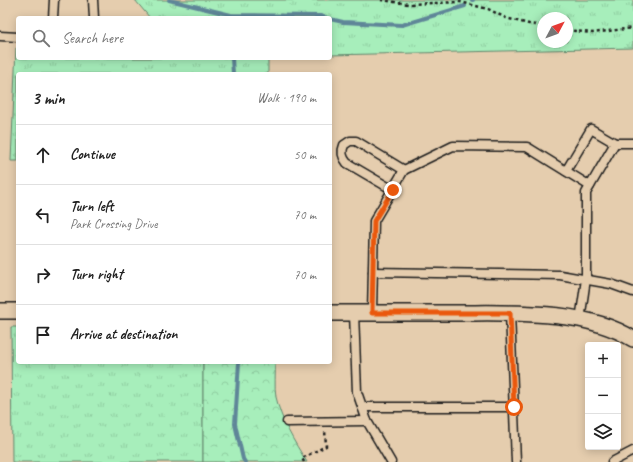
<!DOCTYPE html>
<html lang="en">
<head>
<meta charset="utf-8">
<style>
  :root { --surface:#fff; --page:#f2f2f2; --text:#222; --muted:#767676; --line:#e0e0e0 }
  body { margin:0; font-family:Caveat,sans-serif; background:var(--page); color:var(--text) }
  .controls { position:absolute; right:12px; bottom:12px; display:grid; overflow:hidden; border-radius:4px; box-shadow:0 2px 10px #0003 }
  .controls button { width:36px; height:36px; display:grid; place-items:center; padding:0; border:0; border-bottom:1px solid var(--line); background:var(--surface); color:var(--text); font:20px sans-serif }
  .compass { position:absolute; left:537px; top:12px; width:36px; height:36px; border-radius:50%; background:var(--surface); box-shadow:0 2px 10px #0003; rotate:49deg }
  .stop { position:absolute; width:12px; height:12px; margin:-9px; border:3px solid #ea580c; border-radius:50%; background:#fff }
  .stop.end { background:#ea580c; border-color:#fff; box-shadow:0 1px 4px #0008 }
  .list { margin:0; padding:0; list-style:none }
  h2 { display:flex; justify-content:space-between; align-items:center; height:52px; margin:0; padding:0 16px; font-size:17px }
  h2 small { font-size:13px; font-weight:400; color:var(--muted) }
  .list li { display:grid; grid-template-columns:26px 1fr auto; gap:12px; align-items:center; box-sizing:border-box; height:60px; padding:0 16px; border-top:1px solid var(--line) }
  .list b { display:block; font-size:15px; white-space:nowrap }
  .list p { margin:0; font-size:13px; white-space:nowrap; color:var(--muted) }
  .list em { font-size:13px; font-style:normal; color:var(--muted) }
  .icon { flex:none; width:22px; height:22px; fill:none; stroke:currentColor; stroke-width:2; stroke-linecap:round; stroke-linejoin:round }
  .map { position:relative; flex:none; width:633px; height:462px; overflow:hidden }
  .search { position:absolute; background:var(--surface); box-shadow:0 2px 10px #0003; left:16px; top:16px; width:316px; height:44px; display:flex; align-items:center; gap:10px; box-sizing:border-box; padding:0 14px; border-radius:4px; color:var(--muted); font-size:15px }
  .panel { position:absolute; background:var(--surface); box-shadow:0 2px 10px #0003; left:16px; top:72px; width:316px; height:292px; border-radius:4px }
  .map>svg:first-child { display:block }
</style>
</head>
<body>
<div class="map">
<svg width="633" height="462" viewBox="0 0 633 462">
  <defs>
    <pattern id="grass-tufts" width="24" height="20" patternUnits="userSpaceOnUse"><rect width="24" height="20" fill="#a7eebb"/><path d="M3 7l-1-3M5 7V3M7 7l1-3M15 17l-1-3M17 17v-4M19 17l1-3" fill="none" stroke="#8fcca0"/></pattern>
    <pattern id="forest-crowns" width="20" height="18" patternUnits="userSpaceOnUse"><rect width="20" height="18" fill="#a7eebb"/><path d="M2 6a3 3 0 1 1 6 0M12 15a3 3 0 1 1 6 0" fill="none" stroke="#8fcca0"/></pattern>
  </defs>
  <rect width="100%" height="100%" fill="#e5cdae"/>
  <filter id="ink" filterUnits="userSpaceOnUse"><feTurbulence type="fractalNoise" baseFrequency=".025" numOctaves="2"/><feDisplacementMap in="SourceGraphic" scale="8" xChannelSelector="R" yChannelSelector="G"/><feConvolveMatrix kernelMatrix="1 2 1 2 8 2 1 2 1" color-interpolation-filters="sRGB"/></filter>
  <g filter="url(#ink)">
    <g fill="url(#grass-tufts)" stroke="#62856c" fill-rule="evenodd">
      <path d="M135 0H633V48L330 55V18H150ZM543 18H567V42H543Z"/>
      <polygon points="16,48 18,48 18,58 268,58 268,74 18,74 18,161 11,161"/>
      <polygon points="11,327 18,327 18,362 203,362 203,462 12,462"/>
    </g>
    <path fill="url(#forest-crowns)" stroke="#62856c" d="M203 362H275C276 373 274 386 276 397 281 420 294 442 307 462H203Z"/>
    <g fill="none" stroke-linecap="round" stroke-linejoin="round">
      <g stroke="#5e8698" stroke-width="4">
        <polyline points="169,0 231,15 320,16 327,18"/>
        <polyline points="472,0 473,0"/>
        <polyline points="330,19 343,22 402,25 465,6"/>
        <polyline points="232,58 233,74"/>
        <polyline points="239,362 235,424 243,459 245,462"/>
      </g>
      <g stroke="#1c1c1c" stroke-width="11">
        <g id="service">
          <polyline points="93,0 94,18"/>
          <polyline points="53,18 54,0"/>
          <polyline points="0,36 18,37"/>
          <polyline points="566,171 591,129 615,143"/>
          <path d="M393 190 347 163C342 157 341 152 344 145L350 141H356L404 170"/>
          <polyline points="373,272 560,275 611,284 633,292"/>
          <polyline points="354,313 357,392 367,421 391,462"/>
          <polyline points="372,313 374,221 404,170 453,146 527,147 590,186"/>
          <polyline points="510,313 516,462"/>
          <polyline points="580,320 586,279 586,193 615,143 633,143"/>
          <polyline points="362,407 514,407"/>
          <polyline points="287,422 367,421"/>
          <polyline points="612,462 633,451"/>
        </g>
      </g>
      <g stroke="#1c1c1c" stroke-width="18">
        <g id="minor">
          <polyline points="0,311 18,311"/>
          <path d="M330 313C373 313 415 313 458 313 512 313 586 309 633 339"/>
        </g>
      </g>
      <g stroke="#1c1c1c" stroke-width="2.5" stroke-dasharray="3 3" stroke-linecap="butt">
        <polyline points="381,0 408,4 461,2 488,9 506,18 529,24 543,26"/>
        <polyline points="567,30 592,33 633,28"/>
        <polyline points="304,462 302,458 326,446 325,430"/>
      </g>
      <use href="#service" stroke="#e5cdae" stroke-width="8"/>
      <use href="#minor" stroke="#e5cdae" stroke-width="15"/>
    </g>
  </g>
  <g fill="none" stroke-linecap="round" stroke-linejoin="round" filter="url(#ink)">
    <polyline stroke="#ea580c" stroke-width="5" points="393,190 374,221 372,313 510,313 514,407"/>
  </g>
</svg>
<div class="controls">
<button>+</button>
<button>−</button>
<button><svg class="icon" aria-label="layers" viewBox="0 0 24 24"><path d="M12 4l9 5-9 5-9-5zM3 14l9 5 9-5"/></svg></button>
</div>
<svg class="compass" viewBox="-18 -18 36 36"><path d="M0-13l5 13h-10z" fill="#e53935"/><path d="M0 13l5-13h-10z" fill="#767676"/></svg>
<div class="stop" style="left:514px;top:407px"></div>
<div class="stop end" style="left:393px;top:190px"></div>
<div class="search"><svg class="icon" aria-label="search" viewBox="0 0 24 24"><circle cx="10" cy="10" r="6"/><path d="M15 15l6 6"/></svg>Search here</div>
<section class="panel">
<h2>3 min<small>Walk · 190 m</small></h2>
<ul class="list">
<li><svg class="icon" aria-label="ahead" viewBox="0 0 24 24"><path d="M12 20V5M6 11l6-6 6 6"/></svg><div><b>Continue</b></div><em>50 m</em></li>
<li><svg class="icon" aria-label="left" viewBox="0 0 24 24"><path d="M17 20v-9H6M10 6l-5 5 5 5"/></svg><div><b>Turn left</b><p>Park Crossing Drive</p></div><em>70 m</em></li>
<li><svg class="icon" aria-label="right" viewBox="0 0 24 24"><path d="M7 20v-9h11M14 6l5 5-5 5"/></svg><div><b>Turn right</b></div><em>70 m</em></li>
<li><svg class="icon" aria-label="arrive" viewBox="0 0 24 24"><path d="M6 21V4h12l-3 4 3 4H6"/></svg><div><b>Arrive at destination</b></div></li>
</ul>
</section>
</div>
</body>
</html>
